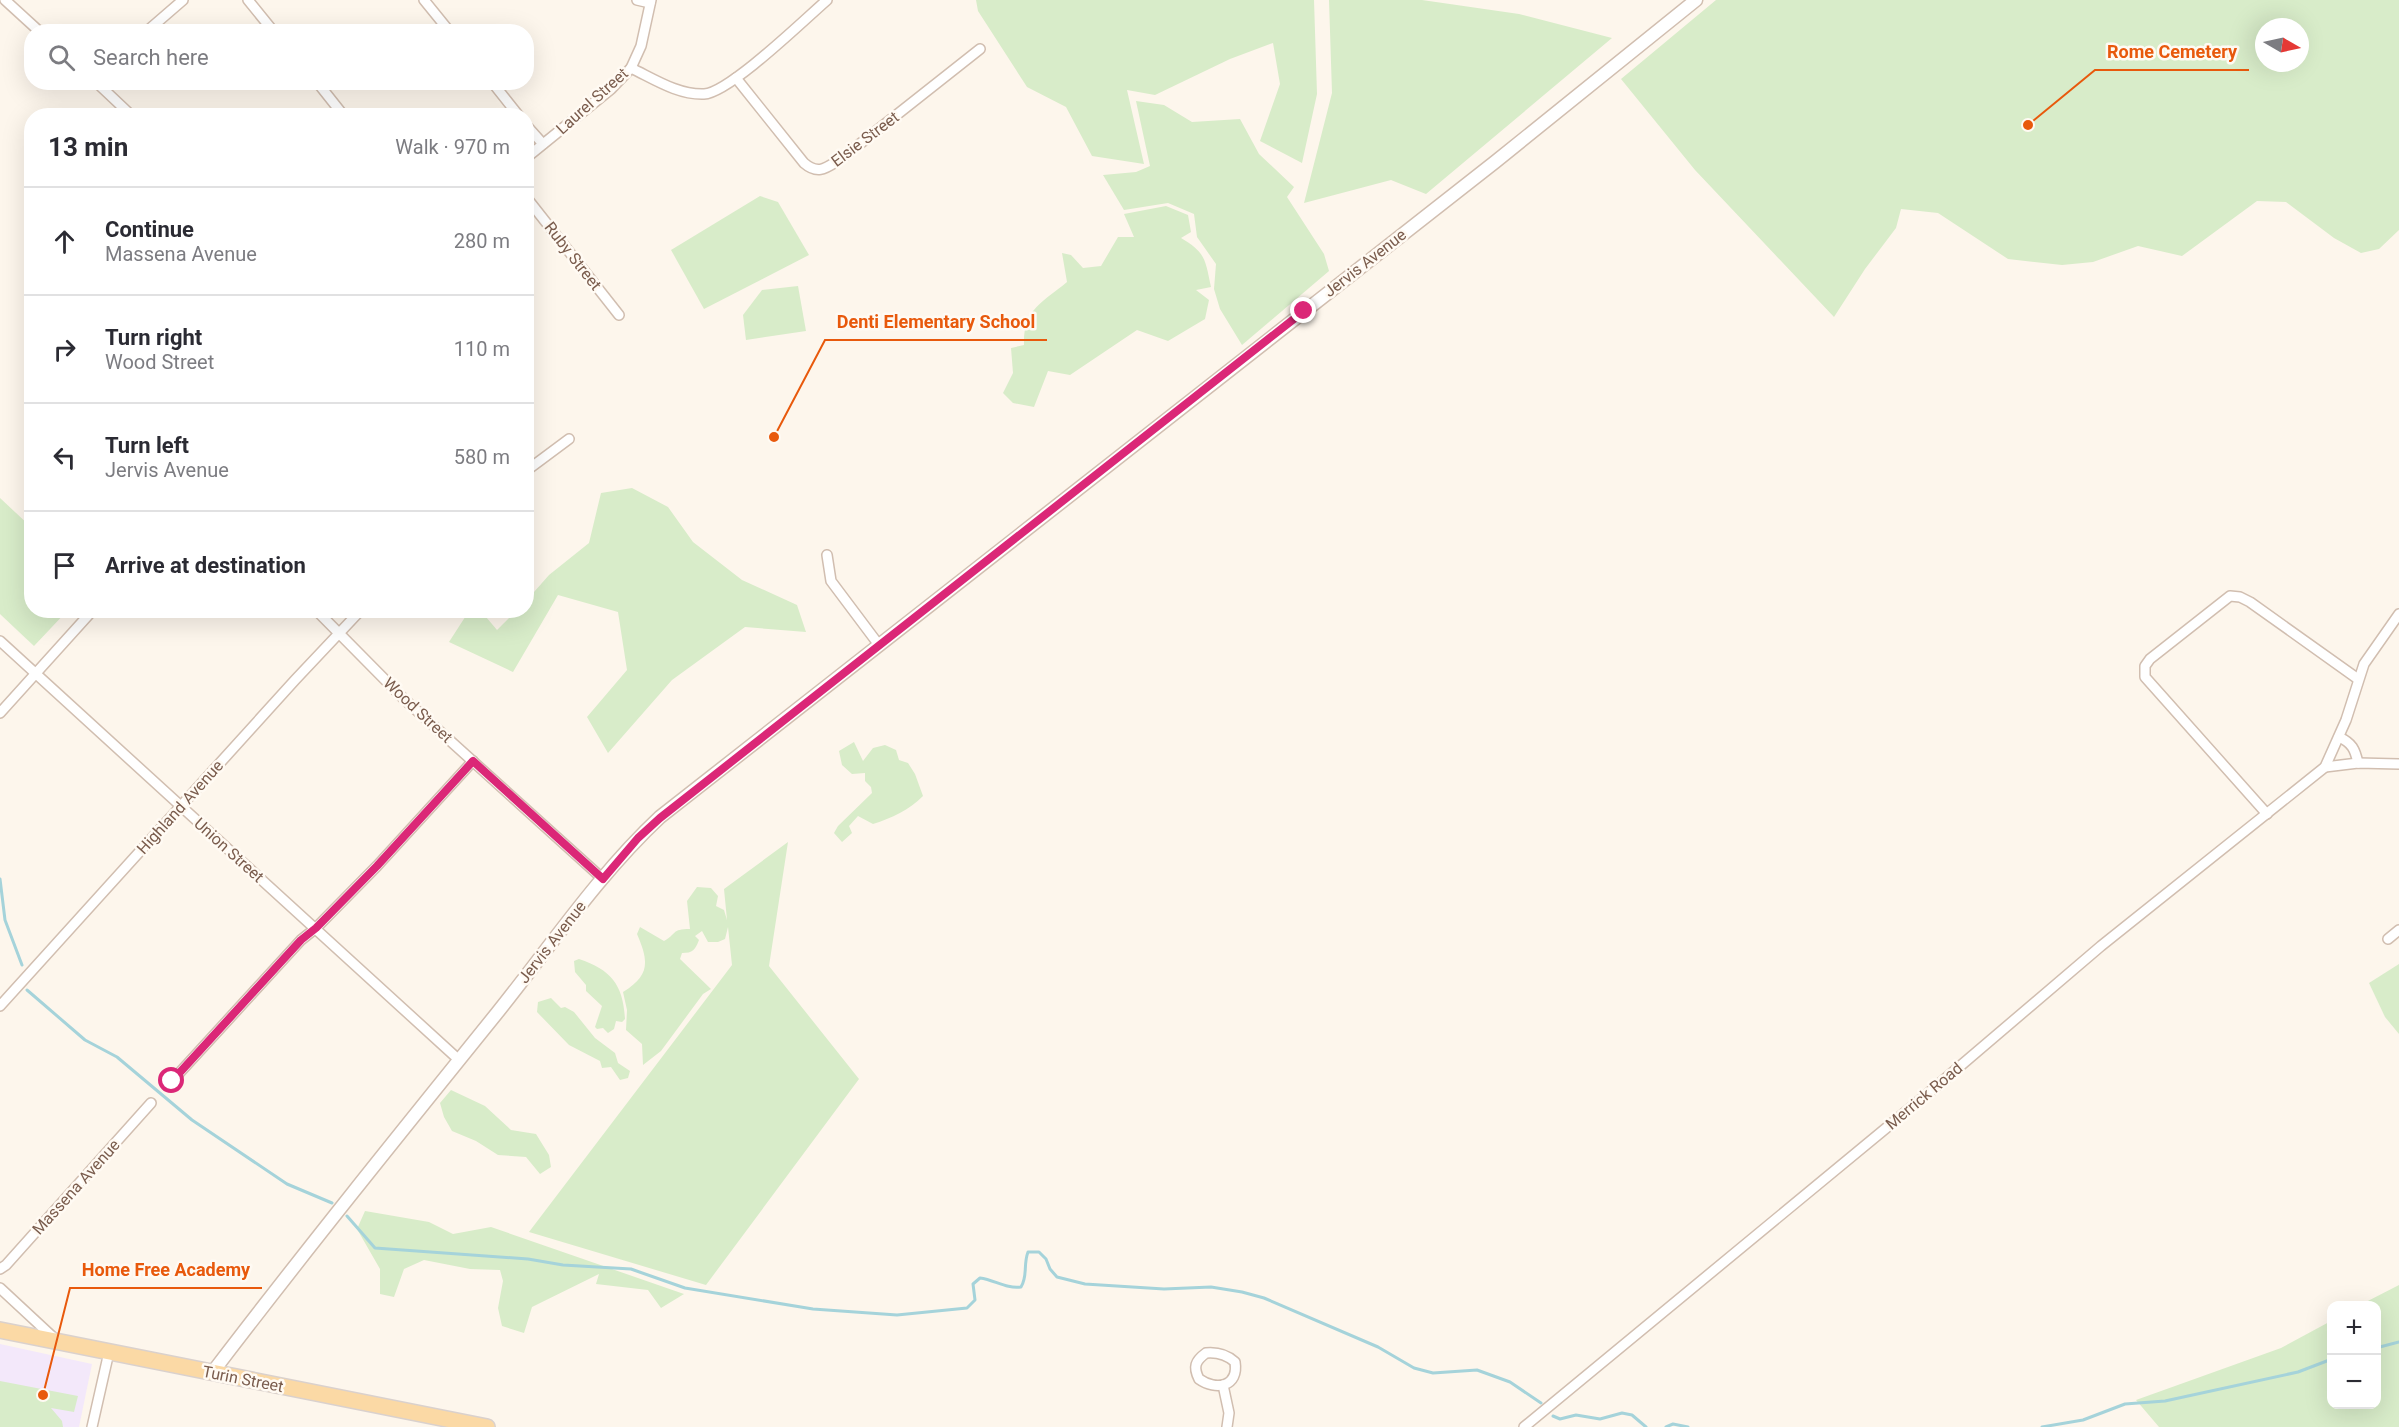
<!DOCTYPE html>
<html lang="en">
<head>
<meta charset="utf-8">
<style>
  :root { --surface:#fff; --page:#f7f7f7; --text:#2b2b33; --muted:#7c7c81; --line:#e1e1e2 }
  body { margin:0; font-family:Roboto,sans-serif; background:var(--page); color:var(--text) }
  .controls { position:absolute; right:18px; bottom:18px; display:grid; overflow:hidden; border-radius:12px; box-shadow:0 6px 24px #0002 }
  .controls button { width:54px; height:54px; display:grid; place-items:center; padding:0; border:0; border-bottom:2px solid var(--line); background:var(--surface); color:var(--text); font:30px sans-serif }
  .compass { position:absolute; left:2255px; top:18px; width:54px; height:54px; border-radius:50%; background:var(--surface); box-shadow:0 6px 24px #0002; rotate:99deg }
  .stop { position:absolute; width:18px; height:18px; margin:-14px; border:4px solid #db2777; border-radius:50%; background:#fff }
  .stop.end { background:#db2777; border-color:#fff; box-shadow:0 2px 6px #0008 }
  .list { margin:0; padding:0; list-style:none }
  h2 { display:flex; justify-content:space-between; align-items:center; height:78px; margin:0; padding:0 24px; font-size:26px }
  h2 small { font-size:20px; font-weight:400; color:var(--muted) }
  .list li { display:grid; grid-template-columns:39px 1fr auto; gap:18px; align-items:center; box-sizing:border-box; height:108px; padding:0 24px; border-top:2px solid var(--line) }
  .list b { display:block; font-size:22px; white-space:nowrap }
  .list p { margin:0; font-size:20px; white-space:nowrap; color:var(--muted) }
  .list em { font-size:20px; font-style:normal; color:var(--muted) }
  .icon { flex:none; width:33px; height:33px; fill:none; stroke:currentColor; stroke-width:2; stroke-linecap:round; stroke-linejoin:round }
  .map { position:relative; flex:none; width:2399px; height:1427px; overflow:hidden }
  .search { position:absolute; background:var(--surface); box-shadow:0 6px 24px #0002; left:24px; top:24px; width:510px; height:66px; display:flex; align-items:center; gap:15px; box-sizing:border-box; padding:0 21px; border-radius:24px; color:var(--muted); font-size:22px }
  .panel { position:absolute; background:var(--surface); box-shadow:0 6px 24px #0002; left:24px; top:108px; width:510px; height:510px; border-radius:24px }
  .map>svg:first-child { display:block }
</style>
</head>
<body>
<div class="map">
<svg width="2399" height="1427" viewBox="0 0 2399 1427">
  <rect width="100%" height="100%" fill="#fdf6ec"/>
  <polygon fill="#f3e8fa" points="0,1344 92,1364 79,1427 0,1427"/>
  <g fill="#d8ecc9" fill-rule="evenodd">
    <polygon points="976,0 1314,0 1317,94 1302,163 1260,141 1280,84 1273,43 1230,59 1155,95 1127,90 1144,164 1092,156 1066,107 1027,87 978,11"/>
    <polygon points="1329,0 1422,0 1519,14 1612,38 1426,194 1391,180 1304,203 1332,93"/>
    <path d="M1716 0H2399V230L2379 249 2361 253 2334 238 2286 202 2257 201 2182 256 2138 246 2093 262 2062 265 2008 259 1938 213 1901 209 1896 228 1865 269 1834 317 1695 170 1621 79ZM2264 27H2300V63H2264Z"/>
    <polygon points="1136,101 1164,105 1192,122 1240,119 1259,154 1294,187 1287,197 1324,254 1329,271 1242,345 1220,309 1214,289 1216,264 1197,237 1194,214 1168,203 1124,210 1103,175 1136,172 1150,166"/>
    <polygon points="760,196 778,202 809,255 704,309 671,250"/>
    <path d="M1166 206 1188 215 1191 232 1181 238C1206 253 1205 259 1211 287L1196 290 1209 300 1205 319 1168 341 1137 330 1070 375 1048 371 1034 407 1013 403 1003 393 1013 373 1011 348 1024 345C1023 309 1042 303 1067 282L1062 253 1071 255 1083 268 1101 266 1118 237H1134L1124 214Z"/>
    <polygon points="798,286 806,331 746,340 743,315 762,290"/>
    <polygon points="632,488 668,507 693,542 742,580 797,605 806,632 745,627 672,680 608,753 587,717 627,670 618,612 558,595 513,672 449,642 469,611 481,611 497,630 516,611 526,610 527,600 549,575 589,543 601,493"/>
    <polygon points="0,498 31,527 32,610 67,611 34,646 0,614"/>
    <path d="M854 742 863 761 873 748 885 745 896 750 899 760 908 763 915 774 923 796C909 810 892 818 873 824L858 816 849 826 852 833 842 842 834 833 838 826 872 793 871 787 865 781V773L852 774 842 765 839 751Z"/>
    <path d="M788 842 769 966 859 1079 706 1285 529 1232 732 965 728 927 725 939 718 942H708L702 931 695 936 699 940C695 950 693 953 682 953L680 959 711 989 703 994 661 1051 643 1065 642 1044 626 1030 627 1010 623 992C650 975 649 962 637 934L640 927 664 941C677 934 671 929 690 929L687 901 697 887 711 888 718 896 716 906 724 910 727 920 724 889Z"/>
    <path d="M579 959C611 970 623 984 625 1019L622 1022 616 1021 614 1029 608 1033 603 1028 597 1029 595 1027 602 1006 586 991V985L575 972 574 961Z"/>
    <polygon points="2399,964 2399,1034 2385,1017 2369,983"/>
    <polygon points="551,998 561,1008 565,1007 574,1012 595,1038 615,1053 618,1063 630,1071 628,1078 620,1080 611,1067 602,1068 600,1061 569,1045 537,1012 538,1002"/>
    <polygon points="451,1090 485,1106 511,1130 536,1134 549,1155 551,1167 540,1174 526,1157 498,1155 476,1141 452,1131 444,1117 440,1103"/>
    <polygon points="365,1211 429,1222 453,1234 491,1227 684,1294 661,1308 648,1290 596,1284 599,1274 532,1307 524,1333 502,1326 498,1308 503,1281 500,1270 470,1269 424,1260 404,1269 394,1297 380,1294 380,1269 357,1229"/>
    <polygon points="2399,1285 2399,1427 2159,1427 2136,1400 2281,1348 2331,1321 2332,1404 2376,1404 2376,1306 2360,1305"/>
    <polygon points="0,1381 78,1396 74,1412 51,1408 62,1421 63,1427 0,1427"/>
  </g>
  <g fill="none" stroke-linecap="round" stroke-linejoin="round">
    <g stroke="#a5d3da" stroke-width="3">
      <polyline points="0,879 5,920 22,965"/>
      <polyline points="27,990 85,1040 117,1057 192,1120 287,1184 332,1203"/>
      <path d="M347 1216 375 1248 528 1259 563 1265 631 1269 685 1288 813 1309 897 1315 967 1308 975 1300 973 1284 980 1278C995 1280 1006 1289 1021 1287 1028 1276 1023 1265 1028 1252H1039L1046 1259 1050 1269 1057 1277 1085 1284 1164 1289 1211 1287 1242 1292 1264 1298 1378 1347 1414 1368 1433 1373 1477 1370 1510 1382 1541 1403"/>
      <polyline points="2376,1348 2399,1342"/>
      <polyline points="1553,1416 1560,1419 1576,1415 1600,1419 1622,1413 1632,1415 1646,1427"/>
      <polyline points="1666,1427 1673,1424 1688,1427"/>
      <polyline points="2042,1427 2083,1420 2125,1404 2165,1401 2298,1372 2332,1359"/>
    </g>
    <g stroke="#d1beb0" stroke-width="12">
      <g id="minor">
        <polyline points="5,0 40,32"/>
        <polyline points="248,0 274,32"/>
        <polyline points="424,0 450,32"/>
        <polyline points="637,0 650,3"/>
        <polyline points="146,32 183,0"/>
        <path d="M631 68C654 79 678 95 704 94 729 93 804 20 827 0"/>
        <path d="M736 78 804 163C819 176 827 167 842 158L980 49"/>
        <polyline points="96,82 132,116"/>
        <polyline points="317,82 344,116"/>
        <polyline points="492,82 519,116"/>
        <polyline points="526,125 543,144"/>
        <polyline points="526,158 611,89 631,68 641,46 651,0"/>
        <polyline points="526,197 619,315"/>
        <polyline points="526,471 569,439"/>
        <polyline points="827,555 831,581 879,645"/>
        <polyline points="316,610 404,699 603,879"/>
        <polyline points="0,641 458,1059"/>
        <polyline points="0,713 93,610"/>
        <path d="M2339 737C2352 743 2355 749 2358 763"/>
        <polyline points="2325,767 2358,763 2399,764"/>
        <polyline points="2267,814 2145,677 2145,666 2150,659 2230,596 2240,597 2250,602 2358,679"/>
        <polyline points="2388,939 2399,930"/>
        <polyline points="0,1006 295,680 361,610"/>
        <polyline points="172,1081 301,940 316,928 377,866 473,761"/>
        <polyline points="0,1269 6,1265 151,1103"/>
        <polyline points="0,1288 56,1340"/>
        <path d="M1206 1353C1217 1352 1226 1354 1235 1362 1239 1387 1216 1391 1199 1379 1193 1367 1195 1361 1206 1353Z"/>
        <polyline points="1223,1385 1229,1413 1227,1427"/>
        <polyline points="92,1427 109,1352"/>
        <polyline points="1524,1427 1925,1096 2101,946 2325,767 2346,720 2364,664 2399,614"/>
      </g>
    </g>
    <g stroke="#d1beb0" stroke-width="15">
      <path id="tertiary" d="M212 1373C305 1251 401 1132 497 1013 550 947 598 875 660 817L1495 162 1696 0"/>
    </g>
    <g stroke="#dad1cd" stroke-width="18">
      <polyline id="primary" points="0,1330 487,1427"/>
    </g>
    <use href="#minor" stroke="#fff" stroke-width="9"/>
    <use href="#tertiary" stroke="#fff" stroke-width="12"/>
    <use href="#primary" stroke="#fbd9a5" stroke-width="15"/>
  </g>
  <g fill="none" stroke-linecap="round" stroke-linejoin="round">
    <polyline stroke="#db2777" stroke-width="8" points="172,1081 301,940 316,928 377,866 473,761 603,879 638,838 660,818 1304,311"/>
  </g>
  <g text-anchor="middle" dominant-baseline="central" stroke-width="5" stroke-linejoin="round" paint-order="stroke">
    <g font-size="16" fill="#7a5c4d" stroke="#fffaf3">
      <text transform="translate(592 101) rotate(-42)">Laurel Street</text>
      <text transform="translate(865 139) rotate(-37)">Elsie Street</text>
      <text transform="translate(573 256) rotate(52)">Ruby Street</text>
      <text transform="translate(1365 263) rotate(-38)">Jervis Avenue</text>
      <text transform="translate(418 710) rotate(43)">Wood Street</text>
      <text transform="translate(180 807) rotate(-48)">Highland Avenue</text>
      <text transform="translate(229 850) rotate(42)">Union Street</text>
      <text transform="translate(552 942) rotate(-52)">Jervis Avenue</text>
      <text transform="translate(1924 1096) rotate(-40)">Merrick Road</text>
      <text transform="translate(76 1187) rotate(-48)">Massena Avenue</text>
      <text transform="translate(243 1379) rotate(11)">Turin Street</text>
    </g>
  </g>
  <path fill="none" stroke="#e8590c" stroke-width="2" d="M2028 125L2095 70H2249M774 437L825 340H1047M43 1395L70 1288H262"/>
  <g fill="#e8590c" stroke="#fffaf3" stroke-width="2">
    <circle cx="2028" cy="125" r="6"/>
    <circle cx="774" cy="437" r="6"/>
    <circle cx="43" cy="1395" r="6"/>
  </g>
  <g font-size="18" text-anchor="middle" font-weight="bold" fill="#e8590c" stroke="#fffaf3" stroke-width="5" stroke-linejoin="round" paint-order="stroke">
    <text x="2172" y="58">Rome Cemetery</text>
    <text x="936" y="328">Denti Elementary School</text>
    <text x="166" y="1276">Home Free Academy</text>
  </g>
</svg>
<div class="controls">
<button>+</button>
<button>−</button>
</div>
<svg class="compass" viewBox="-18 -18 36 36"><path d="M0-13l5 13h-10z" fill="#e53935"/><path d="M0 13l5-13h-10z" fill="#7c7c81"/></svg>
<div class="stop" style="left:172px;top:1081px"></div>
<div class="stop end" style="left:1304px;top:311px"></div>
<div class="search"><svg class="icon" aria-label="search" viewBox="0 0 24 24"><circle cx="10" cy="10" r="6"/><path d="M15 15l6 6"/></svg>Search here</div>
<section class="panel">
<h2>13 min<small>Walk · 970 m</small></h2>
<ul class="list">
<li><svg class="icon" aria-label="ahead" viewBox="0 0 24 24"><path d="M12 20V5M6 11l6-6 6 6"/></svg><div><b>Continue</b><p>Massena Avenue</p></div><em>280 m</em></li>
<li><svg class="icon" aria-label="right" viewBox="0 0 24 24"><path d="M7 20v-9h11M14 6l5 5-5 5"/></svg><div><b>Turn right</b><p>Wood Street</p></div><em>110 m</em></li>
<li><svg class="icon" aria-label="left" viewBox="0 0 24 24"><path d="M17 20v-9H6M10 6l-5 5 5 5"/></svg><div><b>Turn left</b><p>Jervis Avenue</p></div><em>580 m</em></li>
<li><svg class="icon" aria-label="arrive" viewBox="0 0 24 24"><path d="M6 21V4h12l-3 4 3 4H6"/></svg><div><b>Arrive at destination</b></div></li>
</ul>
</section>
</div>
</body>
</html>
